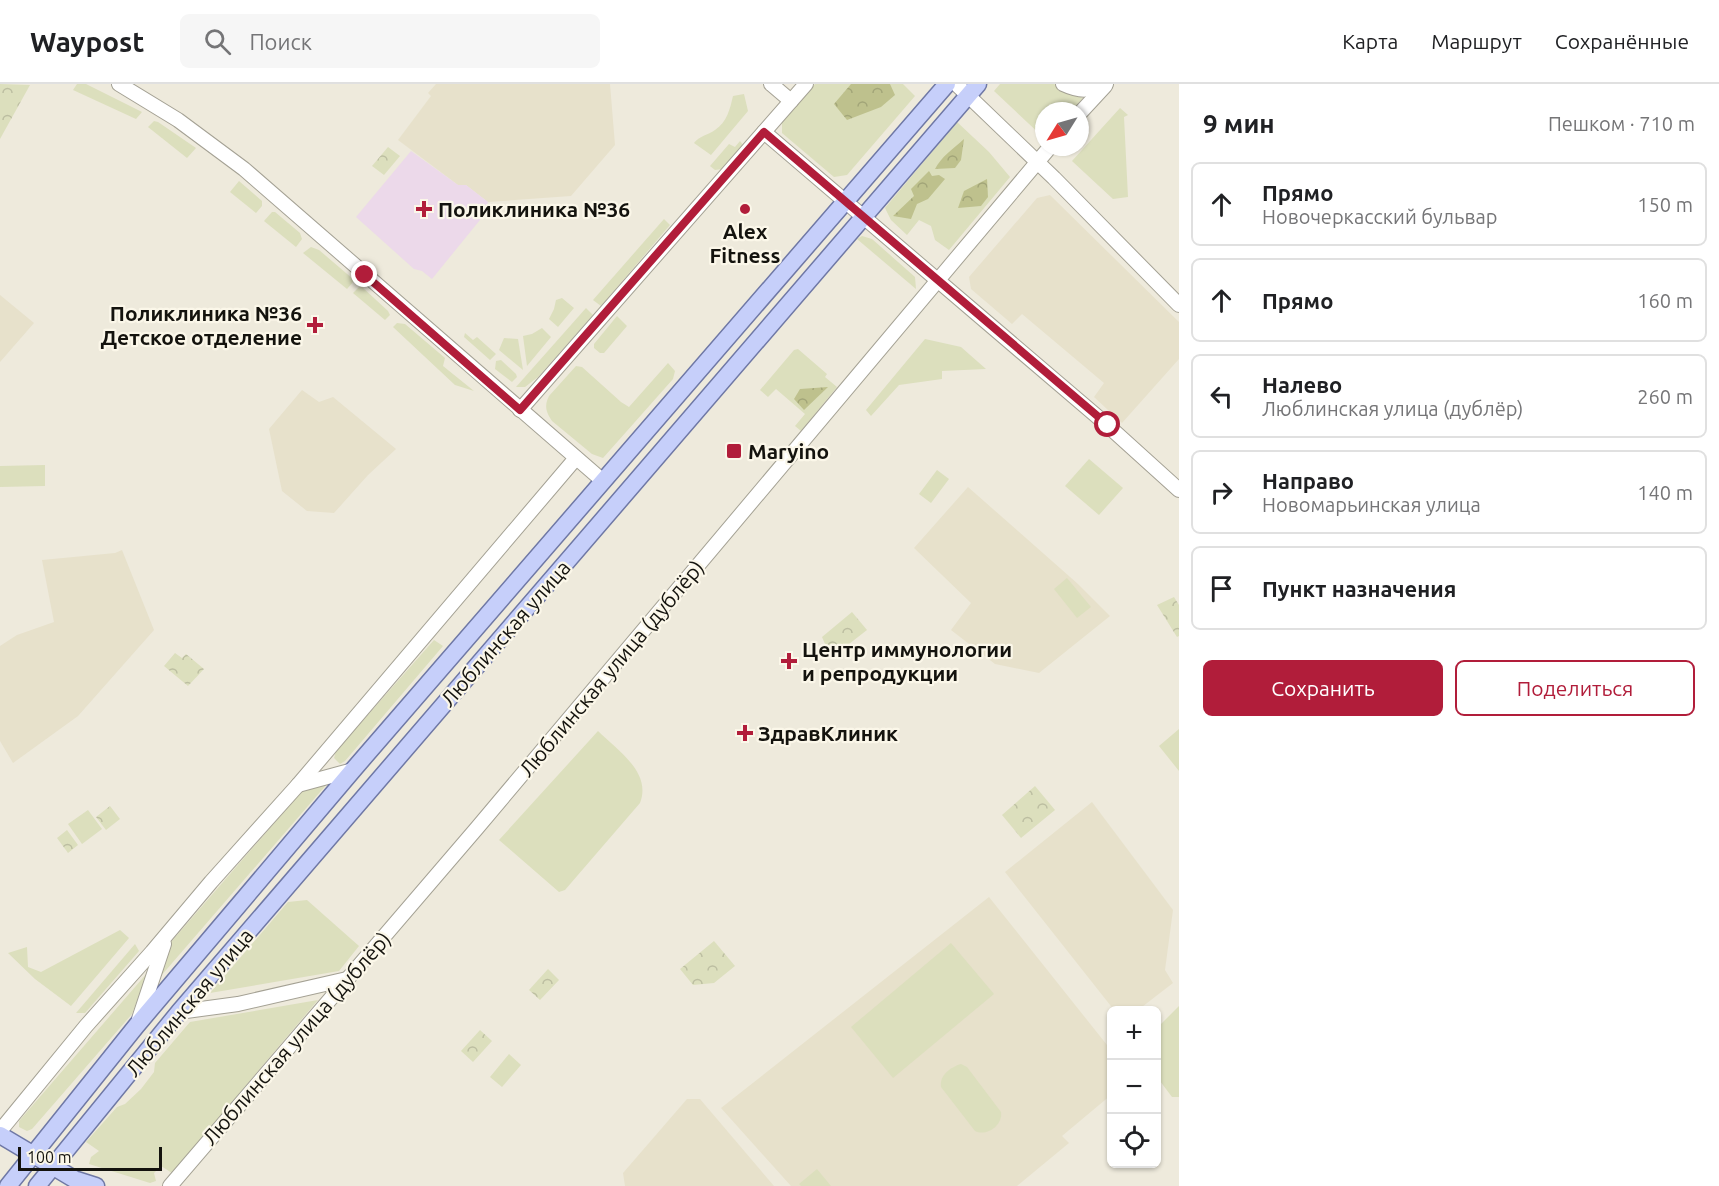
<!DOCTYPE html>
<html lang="ru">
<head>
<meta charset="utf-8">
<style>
  :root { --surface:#fff; --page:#f6f6f6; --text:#202124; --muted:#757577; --line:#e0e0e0; --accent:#b11d3a }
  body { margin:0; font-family:Ubuntu,sans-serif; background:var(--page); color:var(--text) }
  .controls { position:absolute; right:18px; bottom:18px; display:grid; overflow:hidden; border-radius:9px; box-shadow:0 2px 4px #0004 }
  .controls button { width:54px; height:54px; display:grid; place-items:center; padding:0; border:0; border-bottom:2px solid var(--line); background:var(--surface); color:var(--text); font:30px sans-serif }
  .compass { position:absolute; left:1035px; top:18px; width:54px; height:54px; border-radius:50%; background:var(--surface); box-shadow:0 2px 4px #0004; rotate:233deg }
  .scale { position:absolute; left:18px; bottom:15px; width:144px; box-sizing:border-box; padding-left:6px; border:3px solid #14130e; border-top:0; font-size:16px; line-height:21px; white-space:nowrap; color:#14130e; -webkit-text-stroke:4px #fbf7e9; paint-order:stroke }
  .stop { position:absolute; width:18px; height:18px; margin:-14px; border:4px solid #b11d3a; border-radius:50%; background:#fff }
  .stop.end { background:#b11d3a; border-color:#fff; box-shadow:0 2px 6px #0008 }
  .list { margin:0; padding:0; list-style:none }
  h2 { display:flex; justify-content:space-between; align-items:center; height:78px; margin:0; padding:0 24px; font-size:26px }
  h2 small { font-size:20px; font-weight:400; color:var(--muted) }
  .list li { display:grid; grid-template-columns:39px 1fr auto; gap:18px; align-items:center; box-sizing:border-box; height:84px; margin:0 12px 12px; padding:0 12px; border:2px solid var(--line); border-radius:9px }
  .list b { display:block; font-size:22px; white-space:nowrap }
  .list p { margin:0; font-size:20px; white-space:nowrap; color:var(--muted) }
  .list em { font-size:20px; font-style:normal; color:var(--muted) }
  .actions { display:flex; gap:12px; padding:18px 24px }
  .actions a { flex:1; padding:14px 0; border:2px solid var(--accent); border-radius:9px; text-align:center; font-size:21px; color:var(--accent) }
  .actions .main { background:var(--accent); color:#fff }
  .icon { flex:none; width:33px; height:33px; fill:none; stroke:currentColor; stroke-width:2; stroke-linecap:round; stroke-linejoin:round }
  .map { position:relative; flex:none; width:1179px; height:1102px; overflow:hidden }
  header { display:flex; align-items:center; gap:36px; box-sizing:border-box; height:84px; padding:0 30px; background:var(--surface); border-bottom:2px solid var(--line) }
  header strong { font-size:28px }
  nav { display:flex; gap:33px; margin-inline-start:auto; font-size:21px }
  .search { width:420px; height:54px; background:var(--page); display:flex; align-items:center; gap:15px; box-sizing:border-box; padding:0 21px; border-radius:9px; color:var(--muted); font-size:22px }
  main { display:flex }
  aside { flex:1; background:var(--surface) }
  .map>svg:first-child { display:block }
</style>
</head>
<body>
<header>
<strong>Waypost</strong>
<div class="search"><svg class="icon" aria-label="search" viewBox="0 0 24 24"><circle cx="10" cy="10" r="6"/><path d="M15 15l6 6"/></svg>Поиск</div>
<nav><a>Карта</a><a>Маршрут</a><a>Сохранённые</a></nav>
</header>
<main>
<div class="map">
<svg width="1179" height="1102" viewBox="0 0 1179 1102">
  <defs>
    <pattern id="forest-crowns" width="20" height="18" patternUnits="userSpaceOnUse" patternTransform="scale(1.5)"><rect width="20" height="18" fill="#bec18d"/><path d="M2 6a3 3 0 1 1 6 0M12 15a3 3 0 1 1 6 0" fill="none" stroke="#a2a578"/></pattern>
    <pattern id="park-crowns" width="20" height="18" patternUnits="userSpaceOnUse" patternTransform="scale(1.5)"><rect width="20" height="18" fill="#dcdfbd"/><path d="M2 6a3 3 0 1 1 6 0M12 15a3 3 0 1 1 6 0" fill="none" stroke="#bcbea1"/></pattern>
  </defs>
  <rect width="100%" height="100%" fill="#eeeadc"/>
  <g fill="#e7e1cb">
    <polygon points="436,0 610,0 615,61 571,112 488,118 466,101 458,101 398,56 431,12 428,9"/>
    <polygon points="1050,111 1179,238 1179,275 1122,339 1094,313 1104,299 1022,230 1012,240 971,205 969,193 1037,114"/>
    <polygon points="0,211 34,239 0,278"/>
    <polygon points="302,306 319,318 333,313 396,365 368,391 334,429 307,427 282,407 269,345"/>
    <polygon points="968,403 1078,500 1110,532 1039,589 995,580 951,546 971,519 914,464"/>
    <polygon points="122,466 154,546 78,632 13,679 0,657 0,562 17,551 54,538 42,476 115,469"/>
    <polygon points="1092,718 1173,826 1165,886 1173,899 1138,926 1114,926 1005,788"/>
    <polygon points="989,813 1111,966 1111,1011 1062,1052 1069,1059 1017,1102 791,1102 721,1024"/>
    <polygon points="687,1015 700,1015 774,1102 625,1102 623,1089"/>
  </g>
  <polygon fill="#ecd9ea" points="411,67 458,101 466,101 488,118 484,131 432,195 422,187 414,185 356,133"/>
  <g fill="#dcdfbd">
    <polygon points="77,0 86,0 142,28 136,35 73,6"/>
    <polygon points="815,0 903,0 915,12 847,91 834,93 782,49 782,37"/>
    <polygon points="1000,0 1054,0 1069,9 1083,14 1071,27 1044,27 1044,54 994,7"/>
    <path d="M744 10 748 27 711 71 694 59C699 52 708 51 715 46 727 38 730 25 733 12Z"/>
    <polygon points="1120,24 1128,31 1124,33 1128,113 1113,115 1072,77"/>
    <polygon points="154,37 158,38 196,64 187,74 148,43"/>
    <polygon points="957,38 989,68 1010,93 949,166 935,156 931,142 919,136 907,151 891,136 885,124"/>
    <polygon points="740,57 743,61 722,85 715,86 710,82 729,60 735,63"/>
    <polygon points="239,97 262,117 262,122 256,129 230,108"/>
    <polygon points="272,128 275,128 300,149 302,155 296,163 264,137"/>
    <polygon points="664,135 670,141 601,222 593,216"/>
    <polygon points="862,152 872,155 915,193 916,205 857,155"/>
    <polygon points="311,163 319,166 353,195 353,198 347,205 303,169"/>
    <polygon points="359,203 362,203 388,227 390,231 385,236 353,209"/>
    <polygon points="562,214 574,224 558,243 549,235 554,225 556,216"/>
    <polygon points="586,224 593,231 538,293 525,303 516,303"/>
    <polygon points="617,232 627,242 604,269 600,269 594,264 594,260"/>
    <polygon points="397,239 405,240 445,274 443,282 474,307 455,301 393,243"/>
    <polygon points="542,244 551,253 527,282 523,252 532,250"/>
    <polygon points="465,249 473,256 477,253 496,270 490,276 464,253"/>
    <polygon points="504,254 518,255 523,286 499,266"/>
    <polygon points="925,255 961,263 986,285 942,287 942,295 899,301 871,332 866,326"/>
    <polygon points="798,265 827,290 825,293 837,303 801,347 795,342 805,330 776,305 768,313 760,306 794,266"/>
    <polygon points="501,276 516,290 517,293 512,298 495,285 496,277"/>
    <path d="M668 279 675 287 673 295 603 374 592 370 552 337C546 328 544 322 549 312L576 282 582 283 621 318 629 323Z"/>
    <polygon points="1089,375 1123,404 1099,431 1065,402"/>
    <polygon points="45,381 45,402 0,403 0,382"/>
    <polygon points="937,386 949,395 931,419 919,410"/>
    <polygon points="1067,494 1091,523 1077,534 1054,505"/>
    <polygon points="434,556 443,562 345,677 340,680 334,674 336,667"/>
    <polygon points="1179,645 1179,687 1159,662"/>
    <path d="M598 647C617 666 652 688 640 719L565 806 559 808 499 756Z"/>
    <polygon points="323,698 327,700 154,900 171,858 303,706"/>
    <polygon points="88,726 102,745 82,760 68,740"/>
    <polygon points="307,816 359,862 339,887 210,909 288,818"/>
    <polygon points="120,846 129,854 71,922 35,895 8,869 27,863 28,883 41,888"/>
    <polygon points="951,859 994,910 893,994 851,943"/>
    <polygon points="135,860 139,867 85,929 76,929"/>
    <polygon points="148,888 132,930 32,1045 27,1047 19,1043 19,1037"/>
    <polygon points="318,916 172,1089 161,1082 154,1089 156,1097 150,1099 89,1080 91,1073 99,1067 86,1058 117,1023 125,1020 141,1005 154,988 155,979 190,938"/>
    <polygon points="1179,922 1179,1013 1172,1013 1157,993 1157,944"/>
    <polygon points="509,970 521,981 502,1003 490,993"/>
    <path d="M961 980 967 983 1001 1028C1003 1041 987 1053 975 1047L941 1003C939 991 951 983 961 980Z"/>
    <polygon points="817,1085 831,1102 801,1102 799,1100"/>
  </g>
  <g fill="url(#forest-crowns)">
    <polygon points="851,0 890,0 895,11 881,23 847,36 834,20"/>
    <path d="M964 55 961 76 955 84 935 85C941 73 953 65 964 55Z"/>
    <polygon points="929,87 932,92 939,91 945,95 928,115 917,120 911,135 893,132 914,112 911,105"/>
    <polygon points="987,95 988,113 981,122 958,124 964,107"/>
    <polygon points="828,303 804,326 794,315 800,305"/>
  </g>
  <g fill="url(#park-crowns)">
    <polygon points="0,0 30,1 0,55"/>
    <polygon points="388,63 400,72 384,91 372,82"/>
    <polygon points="1174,513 1179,521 1179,552 1177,553 1157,521"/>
    <polygon points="852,528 867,546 831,574 822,553"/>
    <polygon points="175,569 182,574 186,570 204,585 188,602 164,582"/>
    <polygon points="1035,702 1055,726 1021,754 1002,731"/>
    <polygon points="110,722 120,735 106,746 96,733"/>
    <polygon points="67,746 78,761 68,769 57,754"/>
    <polygon points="714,857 735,882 714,899 693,901 680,885"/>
    <polygon points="548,885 559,896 540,916 529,906"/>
    <polygon points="480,946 492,957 473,978 461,967"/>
  </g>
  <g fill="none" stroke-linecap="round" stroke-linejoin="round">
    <g stroke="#a4a194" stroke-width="16">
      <g id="minor">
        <polyline points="119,0 178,36 244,85 603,397"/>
        <polyline points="771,0 791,17"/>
        <polyline points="956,0 1054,94 1179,221"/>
        <path d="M1063 0C1080 8 1090 7 1106 0"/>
        <polyline points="1080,29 1105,2"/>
        <polyline points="764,48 1106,340 1179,406"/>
        <polyline points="520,326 806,0"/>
        <polyline points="298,701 353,686"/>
        <polyline points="179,928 238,920 347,895"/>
        <polyline points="139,935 164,860"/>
        <polyline points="0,1047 86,942 152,868 211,798 298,701 576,374"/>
        <polyline points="170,1102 477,744 1050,63"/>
      </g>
    </g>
    <g stroke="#6f78a5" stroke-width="19">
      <g id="major">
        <polyline points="0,1051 74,1095 96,1102"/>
        <polyline points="8,1102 137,941 353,686 947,0"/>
        <polyline points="37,1102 179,928 978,0"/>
      </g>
    </g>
    <use href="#minor" stroke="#fff" stroke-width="14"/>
    <use href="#major" stroke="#c6cffa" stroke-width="16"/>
  </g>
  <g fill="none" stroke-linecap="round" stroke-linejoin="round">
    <polyline stroke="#b11d3a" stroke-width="8" points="365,191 520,326 764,48 1108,341"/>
  </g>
  <g fill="#b11d3a" stroke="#fbf7e9" stroke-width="2">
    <path d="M421 116h6v6h6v6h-6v6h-6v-6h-6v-6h6z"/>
    <circle cx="745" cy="125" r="6"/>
    <path d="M312 232h6v6h6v6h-6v6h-6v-6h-6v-6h6z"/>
    <rect x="726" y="359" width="16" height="16" rx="3"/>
    <path d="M786 568h6v6h6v6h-6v6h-6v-6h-6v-6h6z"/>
    <path d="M742 640h6v6h6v6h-6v6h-6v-6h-6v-6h6z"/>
  </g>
  <g text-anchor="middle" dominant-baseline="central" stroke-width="4.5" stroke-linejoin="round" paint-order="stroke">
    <g font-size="21" font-weight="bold" fill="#14130e" stroke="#fbf7e9" text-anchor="start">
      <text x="438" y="125">Поликлиника №36</text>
      <text x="745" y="147" text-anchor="middle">Alex<tspan x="745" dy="24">Fitness</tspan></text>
      <text x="302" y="229" text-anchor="end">Поликлиника №36<tspan x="302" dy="24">Детское отделение</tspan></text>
      <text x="748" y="367">Maryino</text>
      <text x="802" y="565">Центр иммунологии<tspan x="802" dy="24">и репродукции</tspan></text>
      <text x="758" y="649">ЗдравКлиник</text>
    </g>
    <g font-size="21" fill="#14130e" stroke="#fbf7e9">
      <text transform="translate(505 549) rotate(-49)">Люблинская улица</text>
      <text transform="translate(611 584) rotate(-50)">Люблинская улица (дублёр)</text>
      <text transform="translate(189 918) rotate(-50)">Люблинская улица</text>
      <text transform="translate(296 954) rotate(-49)">Люблинская улица (дублёр)</text>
    </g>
  </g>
</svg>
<div class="controls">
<button>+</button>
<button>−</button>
<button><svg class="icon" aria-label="locate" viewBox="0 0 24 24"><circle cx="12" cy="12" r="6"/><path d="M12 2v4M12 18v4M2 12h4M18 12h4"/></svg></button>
</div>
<svg class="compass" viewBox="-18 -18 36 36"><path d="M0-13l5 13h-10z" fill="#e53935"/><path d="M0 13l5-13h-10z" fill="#757577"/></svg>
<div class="scale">100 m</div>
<div class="stop" style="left:1108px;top:341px"></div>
<div class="stop end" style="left:365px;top:191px"></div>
</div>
<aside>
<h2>9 мин<small>Пешком · 710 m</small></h2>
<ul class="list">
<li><svg class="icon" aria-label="ahead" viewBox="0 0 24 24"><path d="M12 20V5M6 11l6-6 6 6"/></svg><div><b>Прямо</b><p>Новочеркасский бульвар</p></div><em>150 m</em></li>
<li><svg class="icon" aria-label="ahead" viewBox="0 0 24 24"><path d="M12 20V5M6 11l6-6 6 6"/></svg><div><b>Прямо</b></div><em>160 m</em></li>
<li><svg class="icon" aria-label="left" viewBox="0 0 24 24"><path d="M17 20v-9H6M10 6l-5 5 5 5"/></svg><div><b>Налево</b><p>Люблинская улица (дублёр)</p></div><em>260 m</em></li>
<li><svg class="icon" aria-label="right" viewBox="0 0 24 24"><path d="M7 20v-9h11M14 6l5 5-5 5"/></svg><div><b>Направо</b><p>Новомарьинская улица</p></div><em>140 m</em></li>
<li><svg class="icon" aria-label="arrive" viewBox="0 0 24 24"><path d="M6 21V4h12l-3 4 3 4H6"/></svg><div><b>Пункт назначения</b></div></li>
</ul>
<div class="actions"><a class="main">Сохранить</a><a>Поделиться</a></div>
</aside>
</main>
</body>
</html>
